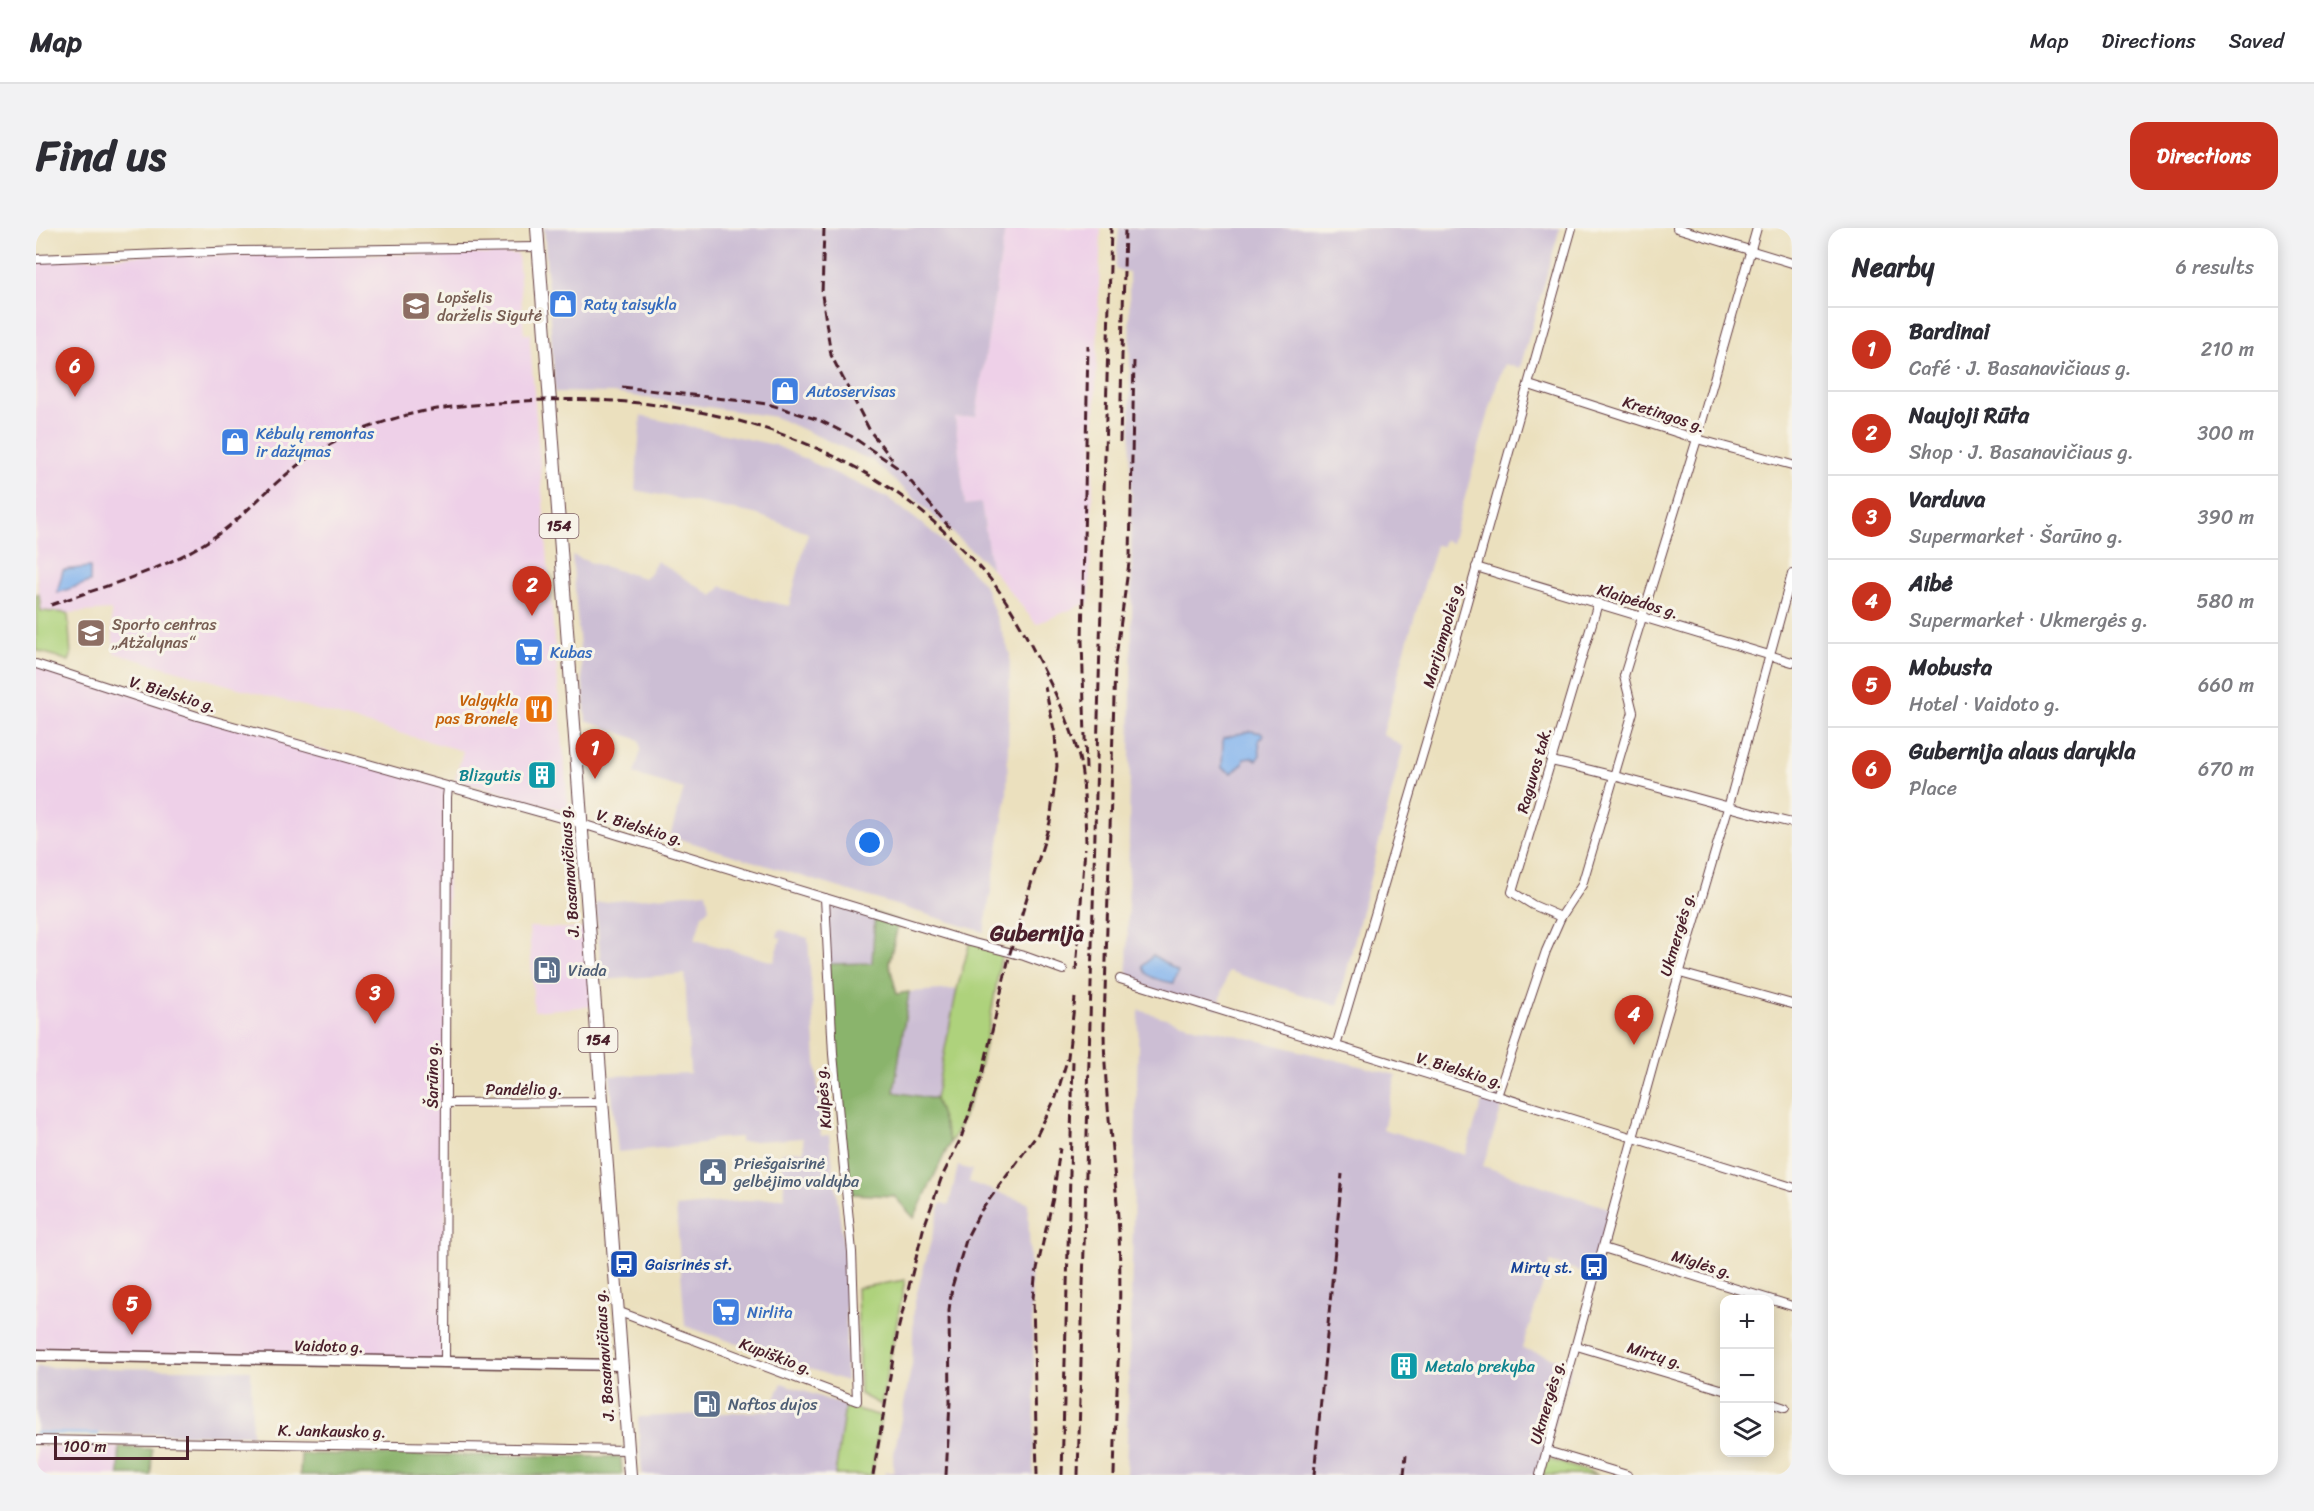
<!DOCTYPE html>
<html lang="en">
<head>
<meta charset="utf-8">
<style>
  :root { --surface:#fff; --page:#f2f2f3; --text:#2b2b33; --muted:#7c7c81; --line:#e1e1e2; --accent:#c8321e }
  body { margin:0; font-family:Sriracha,sans-serif; background:var(--page); color:var(--text) }
  .controls { position:absolute; right:18px; bottom:18px; display:grid; overflow:hidden; border-radius:12px; box-shadow:0 3px 15px #0003 }
  .controls button { width:54px; height:54px; display:grid; place-items:center; padding:0; border:0; border-bottom:2px solid var(--line); background:var(--surface); color:var(--text); font:30px sans-serif }
  .scale { position:absolute; left:18px; bottom:15px; width:135px; box-sizing:border-box; padding-left:6px; border:3px solid #4a1f2b; border-top:0; font-size:16px; line-height:21px; white-space:nowrap; color:#4a1f2b; -webkit-text-stroke:4px #f7f3e8; paint-order:stroke }
  .you { position:absolute; left:834px; top:615px; width:21px; height:21px; margin:-15px; border:4px solid #fff; border-radius:50%; background:#1a73e8; box-shadow:0 0 0 9px #1a73e833 }
  .badge { display:grid; place-items:center; width:39px; height:39px; border-radius:50%; background:var(--accent); color:#fff; font-size:20px; font-weight:700 }
  .pin { position:absolute; translate:-50% -50px; filter:drop-shadow(0 2px 3px #0008) }
  .pin::after { content:''; position:absolute; top:32px; width:21px; height:18px; background:inherit; clip-path:polygon(0 0,100% 0,50% 100%) }
  .list { margin:0; padding:0; list-style:none }
  h2 { display:flex; justify-content:space-between; align-items:center; height:78px; margin:0; padding:0 24px; font-size:26px }
  h2 small { font-size:20px; font-weight:400; color:var(--muted) }
  .list li { display:grid; grid-template-columns:39px 1fr auto; gap:18px; align-items:center; box-sizing:border-box; height:84px; padding:0 24px; border-top:2px solid var(--line) }
  .list b { display:block; font-size:22px; white-space:nowrap }
  .list p { margin:0; font-size:20px; white-space:nowrap; color:var(--muted) }
  .list em { font-size:20px; font-style:normal; color:var(--muted) }
  .icon { flex:none; width:33px; height:33px; fill:none; stroke:currentColor; stroke-width:2; stroke-linecap:round; stroke-linejoin:round }
  .map { position:relative; flex:none; width:1756px; height:1247px; overflow:hidden; border-radius:18px }
  header { display:flex; align-items:center; gap:36px; box-sizing:border-box; height:84px; padding:0 30px; background:var(--surface); border-bottom:2px solid var(--line) }
  header strong { font-size:28px }
  nav { display:flex; gap:33px; margin-inline-start:auto; font-size:21px }
  .intro { display:flex; align-items:center; justify-content:space-between; box-sizing:border-box; height:144px; padding:0 36px }
  h1 { margin:0; font-size:42px }
  .button { padding:15px 27px; border-radius:18px; background:var(--accent); color:#fff; font-size:21px; font-weight:700 }
  main { display:flex; gap:36px; padding:0 36px }
  aside { flex:1; background:var(--surface); border-radius:18px; box-shadow:0 3px 15px #0003 }
  .map>svg:first-child { display:block }
</style>
</head>
<body>
<header>
<strong>Map</strong>
<nav><a>Map</a><a>Directions</a><a>Saved</a></nav>
</header>
<div class="intro"><h1>Find us</h1><a class="button">Directions</a></div>
<main>
<div class="map">
<svg width="1756" height="1247" viewBox="0 0 1756 1247">
  <rect width="100%" height="100%" fill="#f7f3e8"/>
  <filter id="ink" filterUnits="userSpaceOnUse"><feTurbulence type="fractalNoise" baseFrequency=".0167" numOctaves="2"/><feDisplacementMap in="SourceGraphic" scale="12" xChannelSelector="R" yChannelSelector="G"/><feConvolveMatrix kernelMatrix="1 2 1 2 8 2 1 2 1" color-interpolation-filters="sRGB"/></filter>
  <filter id="wash" filterUnits="userSpaceOnUse"><feTurbulence type="fractalNoise" baseFrequency=".008" numOctaves="4" result="noise"/><feDisplacementMap in="SourceGraphic" scale="24" xChannelSelector="R" yChannelSelector="G"/><feGaussianBlur stdDeviation="1.35" result="paint"/><feColorMatrix in="noise" values="0 0 0 0 0 0 0 0 0 0 0 0 0 0 0 0 0 1.4 0 .05"/><feComposite in="paint" operator="in"/></filter>
  <g filter="url(#wash)">
    <rect width="100%" height="100%" fill="#ebe0be"/>
    <g fill="#eed0e8">
      <polygon points="969,0 1065,0 1053,374 1000,396 955,340 945,275 929,277 919,190 940,188"/>
      <polygon points="482,26 488,106 494,106 494,115 532,578 528,582 419,552 427,523 78,425 75,382 32,385 4,383 0,336 0,33 118,27"/>
      <polygon points="0,436 412,560 409,1135 0,1127"/>
      <polygon points="493,699 553,701 559,778 498,783"/>
      <polygon points="0,1218 83,1219 83,1247 0,1247"/>
    </g>
    <g fill="#ccbed4">
      <polygon points="508,0 969,0 940,188 919,190 929,277 945,275 955,340 837,233 739,189 577,165 519,164"/>
      <polygon points="1083,0 1524,0 1484,140 1469,136 1462,152 1416,315 1407,312 1406,318 1400,317 1369,421 1347,506 1367,519 1302,778 1192,743 1182,781 1091,753 1096,384 1093,44 1079,41"/>
      <polygon points="605,188 739,217 852,270 898,305 948,356 974,426 971,567 948,704 634,608 648,561 598,546 605,522 603,512 550,492 536,327 553,334 608,350 614,345 621,333 677,368 686,358 725,372 753,378 772,305 719,286 599,262"/>
      <polygon points="670,664 673,680 666,687 659,712 738,734 745,710 741,709 743,701 772,710 785,908 793,907 810,1036 810,1153 649,1098 640,979 749,969 745,924 768,923 767,910 704,914 704,909 675,911 667,916 582,924 574,848 654,845 649,746 566,752 560,675"/>
      <polygon points="789,670 839,685 836,735 792,736"/>
      <polygon points="921,761 899,871 858,864 873,764"/>
      <polygon points="1103,782 1162,800 1184,803 1360,847 1347,901 1429,927 1449,864 1469,870 1447,938 1578,982 1560,1048 1514,1034 1486,1120 1536,1136 1504,1247 1090,1247"/>
      <polygon points="922,938 936,942 933,954 992,975 999,1170 997,1247 849,1247 849,1244 858,1244 857,1231 876,1136 878,1076 905,975 913,977"/>
      <polygon points="0,1139 215,1142 216,1207 0,1205"/>
      <polygon points="746,1155 809,1178 799,1247 606,1247 602,1189 733,1183"/>
    </g>
    <g fill="#aed27c" stroke="#7c7854" stroke-width="1.5">
      <polygon points="0,366 3,366 5,383 32,385 35,428 33,433 0,422"/>
      <path d="M934 714 966 723C956 780 945 867 914 915L899 871 921 761Z"/>
      <polygon points="869,1052 845,1177 824,1166 821,1060"/>
      <polygon points="809,1178 845,1188 836,1247 799,1247"/>
      <polygon points="1509,1230 1562,1247 1504,1247"/>
    </g>
    <g fill="#8ab46c" stroke="#6a6a4c" stroke-width="1.5">
      <polygon points="839,685 863,693 853,735 861,766 873,764 858,864 899,871 914,915 878,990 858,968 815,966 809,959 792,736 836,735"/>
      <polygon points="83,1219 116,1221 115,1247 83,1247"/>
      <polygon points="265,1226 585,1229 586,1247 264,1247"/>
    </g>
    <g fill="#81b2ed" stroke="#66688c" stroke-width="1.5">
      <polygon points="54,339 54,354 21,365 27,342"/>
      <polygon points="1214,503 1227,505 1227,509 1223,511 1224,527 1221,532 1215,529 1208,530 1207,535 1196,545 1186,540 1187,510"/>
      <path d="M1117 727 1142 743 1137 755C1125 752 1109 751 1107 738Z"/>
    </g>
    <g fill="none" stroke-linecap="round" stroke-linejoin="round">
      <polyline stroke="#81b2ed" stroke-width="3" points="0,1205 62,1206"/>
    </g>
  </g>
  <g filter="url(#ink)">
    <g fill="none" stroke-linecap="round" stroke-linejoin="round">
      <g stroke="#623c41" stroke-width="10">
        <g id="street">
          <polyline points="1641,0 1756,35"/>
          <polyline points="0,31 203,23 503,19"/>
          <polyline points="1493,157 1661,211 1756,237"/>
          <polyline points="1440,339 1756,434"/>
          <polyline points="0,436 161,488 546,596 934,714 988,728 1027,742"/>
          <path d="M1515 533C1596 550 1675 576 1756 595"/>
          <polyline points="1525,689 1497,677 1476,664 1562,375"/>
          <polyline points="1644,745 1756,776"/>
          <polyline points="1084,751 1756,959"/>
          <polyline points="1300,818 1414,434 1536,0"/>
          <polyline points="1461,868 1510,723 1525,689 1546,657 1597,484 1588,448 1661,211 1721,0"/>
          <polyline points="409,875 566,874"/>
          <polyline points="1567,1020 1756,1078"/>
          <polyline points="581,1083 821,1173 816,1024 797,826 789,670"/>
          <polyline points="1541,1118 1688,1162"/>
          <polyline points="409,1135 411,569 412,560"/>
          <polyline points="1734,1175 1749,1180"/>
          <polyline points="0,1212 592,1222"/>
          <polyline points="1511,1223 1591,1247"/>
          <polyline points="1504,1247 1627,801 1692,580 1756,346"/>
        </g>
      </g>
      <g stroke="#623c41" stroke-width="13">
        <polyline id="secondary" points="0,1127 585,1137"/>
      </g>
      <g stroke="#623c41" stroke-width="14">
        <polyline id="primary" points="501,0 594,1247"/>
      </g>
      <use href="#street" stroke="#fff" stroke-width="8"/>
      <use href="#secondary" stroke="#fff" stroke-width="10"/>
      <use href="#primary" stroke="#fff" stroke-width="12"/>
      <g stroke="#4a1f2b" stroke-width="3" stroke-dasharray="9 4.5" stroke-linecap="butt">
        <polyline points="788,0 786,67 795,127 834,203 856,231"/>
        <polyline points="586,159 732,176 783,192 815,208 865,242 914,300"/>
        <polyline points="1084,214 1089,0"/>
        <path d="M15 377C71 357 131 342 181 307 206 290 227 265 251 246 282 219 319 203 357 191 396 179 435 177 476 174 633 161 806 199 920 315 934 329 949 343 961 360 976 381 989 405 1001 429 1018 462 1036 497 1044 534 1049 560 1049 587 1050 614"/>
        <polyline points="1050,541 1046,413 1052,118"/>
        <polyline points="1040,743 1049,620"/>
        <polyline points="837,1247 862,1102 887,1002 905,951 925,910 946,847 974,725 1014,594 1021,538 1019,506 1009,459"/>
        <polyline points="910,1247 914,1175 913,1082 916,1059 931,1009 944,984 1001,907 1020,869 1032,829 1039,770"/>
        <polyline points="1001,1247 997,1070 999,1050 1017,970 1024,920"/>
        <polyline points="1026,1247 1037,833"/>
        <polyline points="1042,1247 1075,0"/>
        <path d="M1078 1247C1080 1166 1086 1085 1083 1004 1079 935 1068 867 1068 798L1079 436 1094 328 1098 132"/>
        <polyline points="1278,1247 1306,946"/>
        <polyline points="1368,1247 1370,1227"/>
      </g>
    </g>
  </g>
  <defs>
    <g id="shop-square" transform="scale(1.5)"><rect x="-9" y="-9" width="18" height="18" rx="4" fill="#3f7fe0" stroke="#f7f3e8"/><path d="M-5-2.5h2.3a2.7 3.5 0 0 1 5.4 0H5L5.5 6h-11ZM-1.5-2.5h3a1.5 2.3 0 0 0-3 0Z" fill="#fff"/></g>
    <g id="school-square" transform="scale(1.5)"><rect x="-9" y="-9" width="18" height="18" rx="4" fill="#8d6e63" stroke="#f7f3e8"/><path d="M0-5L7-2L0 1L-7-2ZM-4 1L0 2.5L4 1V4Q0 6-4 4Z" fill="#fff"/></g>
    <g id="supermarket-square" transform="scale(1.5)"><rect x="-9" y="-9" width="18" height="18" rx="4" fill="#3f7fe0" stroke="#f7f3e8"/><path d="M-6-5.5h2.5l.6 2H6L4.5 2H-2.5L-4.4-4H-6ZM-1.5 3.2a1.3 1.3 0 1 0 .1 0ZM3 3.2a1.3 1.3 0 1 0 .1 0Z" fill="#fff"/></g>
    <g id="restaurant-square" transform="scale(1.5)"><rect x="-9" y="-9" width="18" height="18" rx="4" fill="#e8710a" stroke="#f7f3e8"/><path d="M-5-6h1v4h1v-4h1v4h1v-4h1v5L-1.5 .5V6h-2V.5L-5-1ZM5-6V6H3V1.5H1.5Q1.5-4 5-6Z" fill="#fff"/></g>
    <g id="building-square" transform="scale(1.5)"><rect x="-9" y="-9" width="18" height="18" rx="4" fill="#0f9aa8" stroke="#f7f3e8"/><path d="M-4-6H4V6H1V3H-1V6H-4ZM-2.5-4.3h1.7v1.8h-1.7ZM.8-4.3h1.7v1.8H.8ZM-2.5-1h1.7V.8h-1.7ZM.8-1h1.7V.8H.8Z" fill="#fff"/></g>
    <g id="fuel-square" transform="scale(1.5)"><rect x="-9" y="-9" width="18" height="18" rx="4" fill="#5c6f8a" stroke="#f7f3e8"/><path d="M-5.5-6h7V0h2V4h1.3V-2.5L3-4.5l.8-.8L6-3V5H2.5V1h-1V6h-7ZM-4.2-4.7v3.2H.2V-4.7Z" fill="#fff"/></g>
    <g id="civic-square" transform="scale(1.5)"><rect x="-9" y="-9" width="18" height="18" rx="4" fill="#5c6f8a" stroke="#f7f3e8"/><path d="M-.6-6.5H3V-4.5H.6V-3L4-1V1h2V6H-6V1h2V-1L-.6-3ZM-1.2 2.5V6h2.4V2.5Z" fill="#fff"/></g>
    <g id="bus-square" transform="scale(1.5)"><rect x="-9" y="-9" width="18" height="18" rx="4" fill="#1a4fb4" stroke="#f7f3e8"/><path d="M-5-6H5V4H4V6H2V4H-2V6H-4V4H-5ZM-3.5-4V0h7V-4ZM-3.5 1.2v1.5H-2V1.2ZM2 1.2v1.5H3.5V1.2Z" fill="#fff"/></g>
  </defs>
  <g fill-rule="evenodd">
    <use href="#shop-square" x="527" y="76"/>
    <use href="#school-square" x="380" y="78"/>
    <use href="#shop-square" x="749" y="163"/>
    <use href="#shop-square" x="199" y="214"/>
    <use href="#school-square" x="55" y="405"/>
    <use href="#supermarket-square" x="493" y="424"/>
    <use href="#restaurant-square" x="503" y="481"/>
    <use href="#building-square" x="506" y="547"/>
    <use href="#fuel-square" x="511" y="742"/>
    <use href="#civic-square" x="677" y="944"/>
    <use href="#bus-square" x="588" y="1036"/>
    <use href="#bus-square" x="1558" y="1039"/>
    <use href="#supermarket-square" x="690" y="1084"/>
    <use href="#building-square" x="1368" y="1138"/>
    <use href="#fuel-square" x="671" y="1176"/>
  </g>
  <g text-anchor="middle" dominant-baseline="central" stroke-width="6" stroke-linejoin="round" paint-order="stroke">
    <g fill="#f7f3e8" stroke="#7e5f64" stroke-width="1.5">
      <rect x="503.5" y="286" width="39" height="24" rx="4.5"/>
      <rect x="542.5" y="800" width="39" height="24" rx="4.5"/>
    </g>
    <g font-size="15" font-weight="bold" fill="#4a1f2b">
      <text x="523" y="298">154</text>
      <text x="562" y="812">154</text>
    </g>
    <g font-size="16" fill="#785e54" stroke="#f7f3e8" text-anchor="start">
      <text x="401" y="69">Lopšelis<tspan x="401" dy="18">darželis Sigutė</tspan></text>
      <text x="76" y="396">Sporto centras<tspan x="76" dy="18">„Atžalynas“</tspan></text>
    </g>
    <g font-size="16" fill="#366cbe" stroke="#f7f3e8" text-anchor="start">
      <text x="548" y="76">Ratų taisykla</text>
      <text x="770" y="163">Autoservisas</text>
      <text x="220" y="205">Kėbulų remontas<tspan x="220" dy="18">ir dažymas</tspan></text>
      <text x="514" y="424">Kubas</text>
      <text x="711" y="1084">Nirlita</text>
    </g>
    <g font-size="16" fill="#4a1f2b" stroke="#f7f3e8">
      <text transform="translate(1628 186) rotate(18)">Kretingos g.</text>
      <text transform="translate(1602 373) rotate(17)">Klaipėdos g.</text>
      <text transform="translate(1407 406) rotate(-74)">Marijampolės g.</text>
      <text transform="translate(137 466) rotate(17)">V. Bielskio g.</text>
      <text transform="translate(1498 542) rotate(-74)">Raguvos tak.</text>
      <text transform="translate(604 599) rotate(17)">V. Bielskio g.</text>
      <text transform="translate(533 643) rotate(-94)">J. Basanavičiaus g.</text>
      <text transform="translate(1641 706) rotate(-74)">Ukmergės g.</text>
      <text transform="translate(1424 842) rotate(17)">V. Bielskio g.</text>
      <text transform="translate(396 847) rotate(-90)">Šarūno g.</text>
      <text x="488" y="861">Pandėlio g.</text>
      <text transform="translate(787 869) rotate(-95)">Kulpės g.</text>
      <text transform="translate(1666 1036) rotate(17)">Miglės g.</text>
      <text transform="translate(293 1118) rotate(1)">Vaidoto g.</text>
      <text transform="translate(568 1127) rotate(-94)">J. Basanavičiaus g.</text>
      <text transform="translate(1619 1127) rotate(17)">Mirtų g.</text>
      <text transform="translate(740 1128) rotate(21)">Kupiškio g.</text>
      <text transform="translate(1511 1174) rotate(-74)">Ukmergės g.</text>
      <text transform="translate(296 1203) rotate(1)">K. Jankausko g.</text>
    </g>
    <g font-size="16" fill="#c56008" stroke="#f7f3e8" text-anchor="end">
      <text x="482" y="472">Valgykla<tspan x="482" dy="18">pas Bronelę</tspan></text>
    </g>
    <g font-size="16" fill="#0d838f" stroke="#f7f3e8" text-anchor="end">
      <text x="485" y="547">Blizgutis</text>
      <text x="1389" y="1138" text-anchor="start">Metalo prekyba</text>
    </g>
    <g font-size="16" fill="#4e5e75" stroke="#f7f3e8" text-anchor="start">
      <text x="532" y="742">Viada</text>
      <text x="698" y="935">Priešgaisrinė<tspan x="698" dy="18">gelbėjimo valdyba</tspan></text>
      <text x="692" y="1176">Naftos dujos</text>
    </g>
    <g font-size="16" fill="#164399" stroke="#f7f3e8" text-anchor="start">
      <text x="609" y="1036">Gaisrinės st.</text>
      <text x="1537" y="1039" text-anchor="end">Mirtų st.</text>
    </g>
    <g font-size="22" font-weight="bold" fill="#4a1f2b" stroke="#f7f3e8">
      <text x="1001" y="705">Gubernija</text>
    </g>
  </g>
</svg>
<div class="controls">
<button>+</button>
<button>−</button>
<button><svg class="icon" aria-label="layers" viewBox="0 0 24 24"><path d="M12 4l9 5-9 5-9-5zM3 14l9 5 9-5"/></svg></button>
</div>
<div class="scale">100 m</div>
<div class="you"></div>
<div class="pin badge" style="left:559px;top:551px">1</div>
<div class="pin badge" style="left:496px;top:388px">2</div>
<div class="pin badge" style="left:339px;top:796px">3</div>
<div class="pin badge" style="left:1598px;top:817px">4</div>
<div class="pin badge" style="left:96px;top:1107px">5</div>
<div class="pin badge" style="left:39px;top:169px">6</div>
</div>
<aside>
<h2>Nearby<small>6 results</small></h2>
<ul class="list">
<li><span class="badge">1</span><div><b>Bardinai</b><p>Café · J. Basanavičiaus g.</p></div><em>210 m</em></li>
<li><span class="badge">2</span><div><b>Naujoji Rūta</b><p>Shop · J. Basanavičiaus g.</p></div><em>300 m</em></li>
<li><span class="badge">3</span><div><b>Varduva</b><p>Supermarket · Šarūno g.</p></div><em>390 m</em></li>
<li><span class="badge">4</span><div><b>Aibė</b><p>Supermarket · Ukmergės g.</p></div><em>580 m</em></li>
<li><span class="badge">5</span><div><b>Mobusta</b><p>Hotel · Vaidoto g.</p></div><em>660 m</em></li>
<li><span class="badge">6</span><div><b>Gubernija alaus darykla</b><p>Place</p></div><em>670 m</em></li>
</ul>
</aside>
</main>
</body>
</html>
